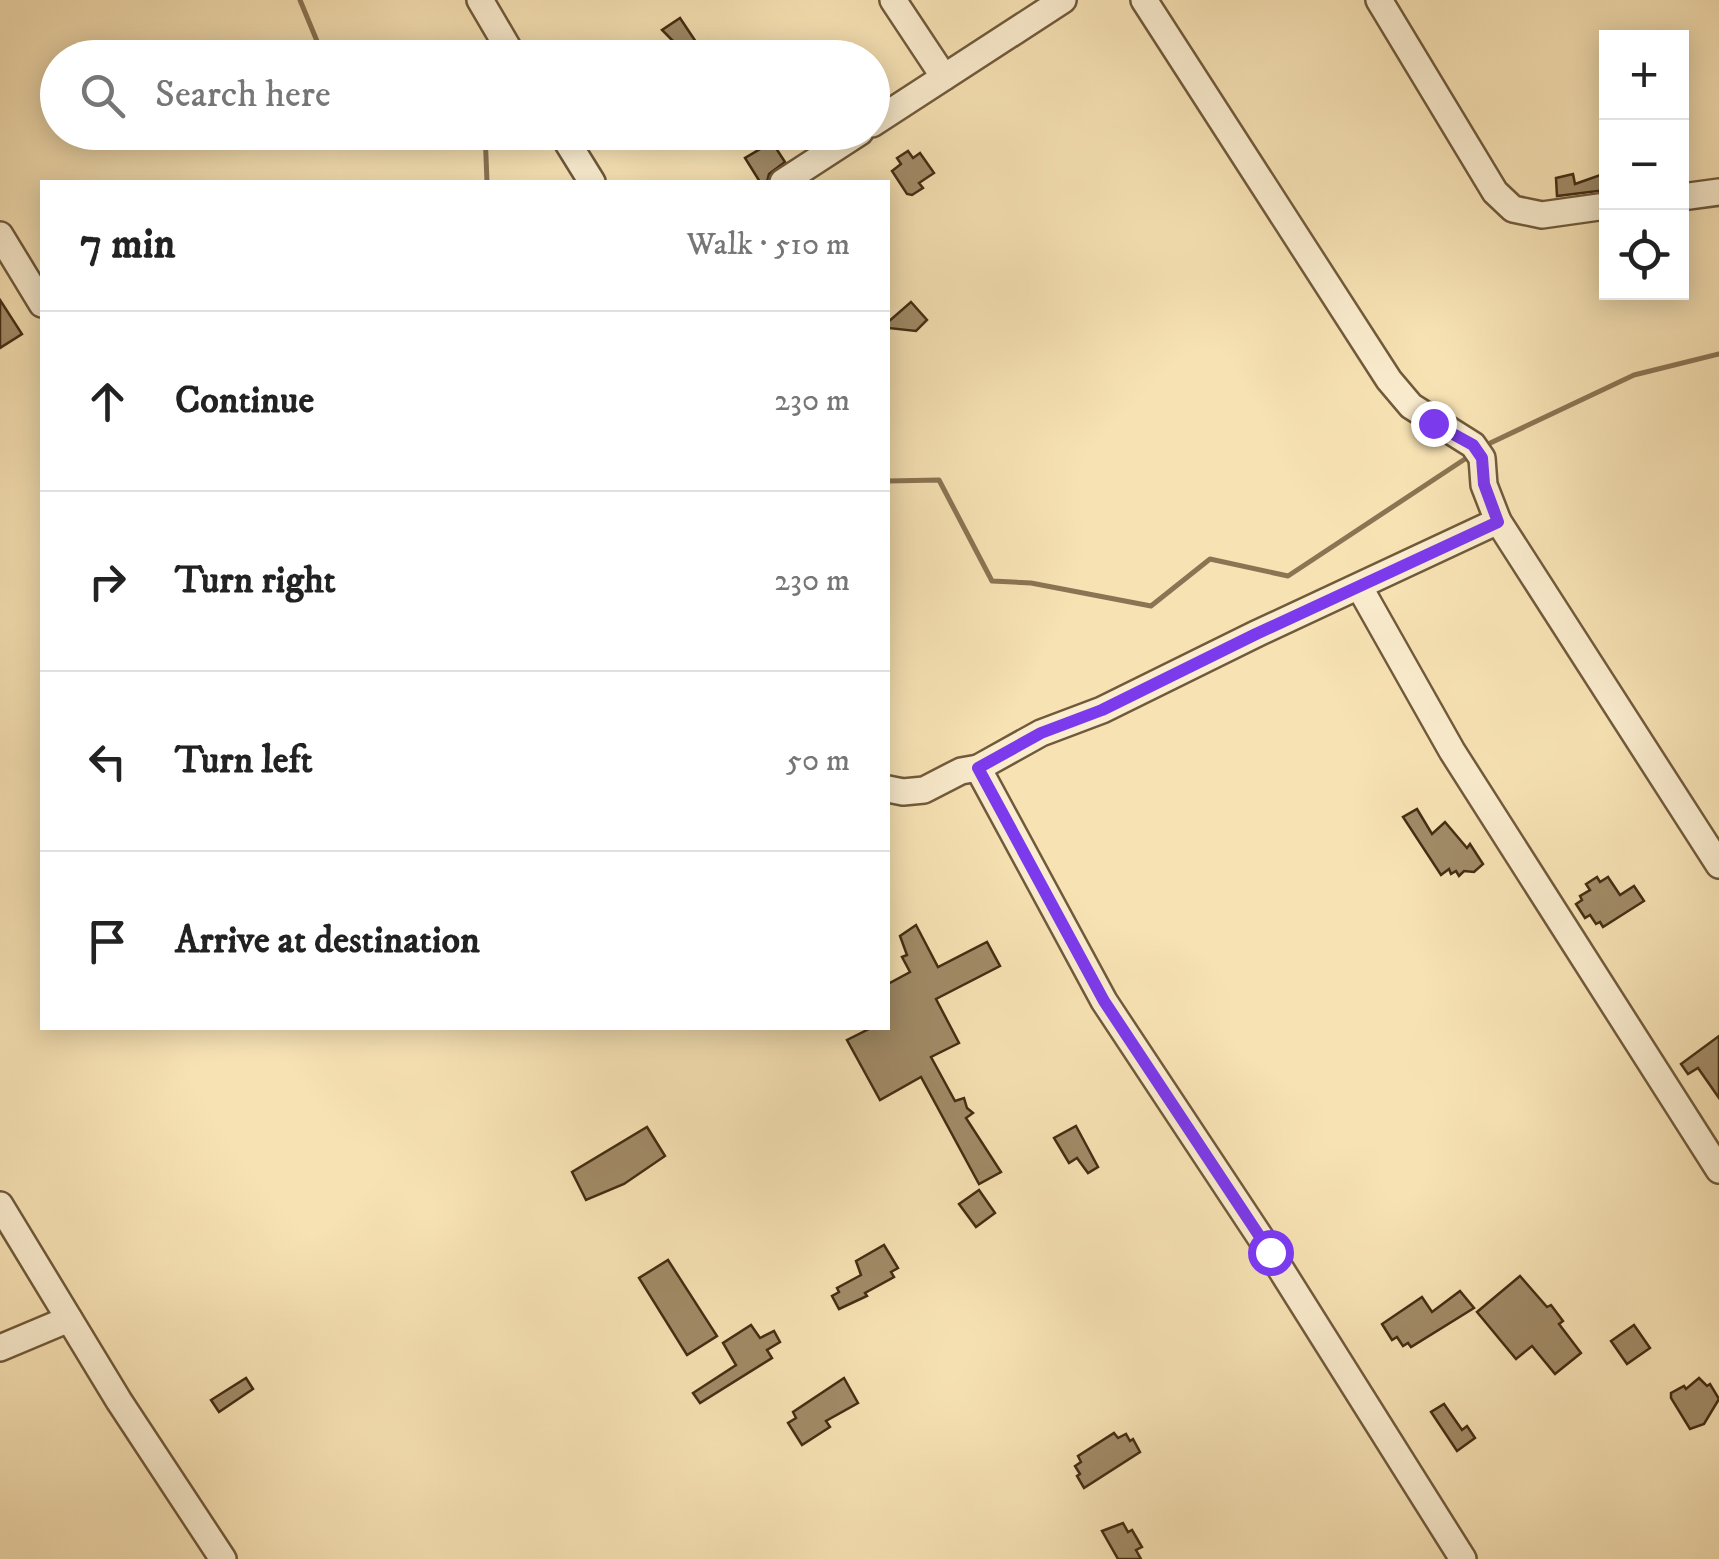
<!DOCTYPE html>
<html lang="en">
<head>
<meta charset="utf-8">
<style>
  :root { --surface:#fff; --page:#f6f6f6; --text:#222; --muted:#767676; --line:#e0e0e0 }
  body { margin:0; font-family:"IM FELL DW Pica",serif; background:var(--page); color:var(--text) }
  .controls { position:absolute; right:30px; top:30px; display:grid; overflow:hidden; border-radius:0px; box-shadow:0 5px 25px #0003 }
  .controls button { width:90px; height:90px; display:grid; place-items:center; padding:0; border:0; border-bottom:2px solid var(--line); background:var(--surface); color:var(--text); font:50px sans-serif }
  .stop { position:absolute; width:30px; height:30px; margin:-22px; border:8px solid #7c3aed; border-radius:50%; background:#fff }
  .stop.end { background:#7c3aed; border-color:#fff; box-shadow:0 2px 10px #0008 }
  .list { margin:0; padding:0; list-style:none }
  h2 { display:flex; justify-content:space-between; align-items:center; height:130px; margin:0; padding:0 40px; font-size:42px }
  h2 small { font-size:32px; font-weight:400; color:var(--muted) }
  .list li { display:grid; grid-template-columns:65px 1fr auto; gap:30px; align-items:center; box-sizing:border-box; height:180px; padding:0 40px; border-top:2px solid var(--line) }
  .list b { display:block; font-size:38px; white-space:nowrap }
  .list em { font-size:32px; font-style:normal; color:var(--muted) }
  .icon { flex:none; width:55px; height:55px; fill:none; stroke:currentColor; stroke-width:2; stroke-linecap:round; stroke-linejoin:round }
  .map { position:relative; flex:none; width:1719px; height:1559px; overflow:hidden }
  .search { position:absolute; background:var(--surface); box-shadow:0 5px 25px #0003; left:40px; top:40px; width:850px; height:110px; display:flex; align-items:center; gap:25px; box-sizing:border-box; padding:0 35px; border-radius:55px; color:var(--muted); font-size:38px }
  .panel { position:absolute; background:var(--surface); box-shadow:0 5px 25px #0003; left:40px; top:180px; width:850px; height:850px; border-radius:0px }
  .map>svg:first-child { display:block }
</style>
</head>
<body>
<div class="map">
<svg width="1719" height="1559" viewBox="0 0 1719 1559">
  <rect width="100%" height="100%" fill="#f7e2b4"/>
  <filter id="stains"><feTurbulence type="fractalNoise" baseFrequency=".002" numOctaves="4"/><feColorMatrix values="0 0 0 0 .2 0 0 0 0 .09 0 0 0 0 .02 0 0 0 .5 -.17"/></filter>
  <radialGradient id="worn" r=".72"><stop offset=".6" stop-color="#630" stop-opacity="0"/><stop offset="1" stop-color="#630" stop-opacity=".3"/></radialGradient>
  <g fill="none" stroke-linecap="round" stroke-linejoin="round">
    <g stroke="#8b7453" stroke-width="5">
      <polyline points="300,0 324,58"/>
      <polyline points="398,132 402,137 434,132"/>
      <polyline points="485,132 487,182"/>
      <polyline points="1484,446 1634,375 1719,354"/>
      <polyline points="888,481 939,480 992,581 1031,583 1151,606 1210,559 1288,576 1471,455"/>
    </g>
  </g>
  <g fill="#a18b67" stroke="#442d13" stroke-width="2.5">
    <polygon points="680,18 698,45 679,57 673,41 662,30"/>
    <polygon points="772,142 785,162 769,174 767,182 760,182 745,158"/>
    <polygon points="908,151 913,158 920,153 934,173 919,183 923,188 912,195 907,194 892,171 901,164 897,158"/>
    <polygon points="1606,173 1606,190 1557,196 1556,178 1573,174 1575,184"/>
    <polygon points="0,300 22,334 0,348"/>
    <polygon points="911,302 927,320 916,331 888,328 888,322"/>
    <polygon points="1417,809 1432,834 1445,822 1467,848 1470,844 1483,864 1474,872 1464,871 1459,876 1456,871 1451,874 1449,869 1441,875 1403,817"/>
    <polygon points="1597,877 1600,882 1608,877 1620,895 1634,886 1644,901 1603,927 1600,922 1596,924 1590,915 1585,918 1576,904 1582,900 1580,896 1590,890 1586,884"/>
    <polygon points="916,925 938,967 987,942 1000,966 936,999 959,1043 931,1057 955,1101 964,1098 967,1108 973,1113 966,1118 1001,1172 979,1184 921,1077 880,1100 847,1040 871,1028 888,1028 888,984 910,972 902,957 907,955 900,936"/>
    <polygon points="1719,1036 1719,1098 1698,1068 1688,1074 1681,1064"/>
    <polygon points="1076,1126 1098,1167 1088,1173 1077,1158 1069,1163 1054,1138"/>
    <polygon points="647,1127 665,1156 624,1184 586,1200 572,1172"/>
    <polygon points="979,1190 995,1213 976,1227 959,1204"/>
    <polygon points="884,1245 898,1268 891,1272 894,1277 865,1293 867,1296 839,1309 832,1296 839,1292 837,1288 861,1275 856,1261"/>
    <polygon points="668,1260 717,1336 687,1355 639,1278"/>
    <polygon points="1520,1276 1547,1307 1551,1305 1563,1321 1559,1324 1581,1353 1555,1374 1532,1346 1516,1359 1477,1312"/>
    <polygon points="1460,1291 1474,1308 1411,1347 1408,1343 1403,1346 1397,1337 1392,1340 1382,1324 1422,1297 1432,1312"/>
    <polygon points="751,1325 760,1338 774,1331 780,1342 767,1350 772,1358 700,1403 693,1393 736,1365 723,1343"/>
    <polygon points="1634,1325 1650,1348 1627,1364 1611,1341"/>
    <polygon points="246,1378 253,1389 219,1412 211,1400"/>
    <polygon points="844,1378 858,1403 826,1421 830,1427 802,1445 788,1423 796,1418 793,1412"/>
    <polygon points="1699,1378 1707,1386 1710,1384 1719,1399 1704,1424 1690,1429 1671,1398 1671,1393 1684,1386 1686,1389"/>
    <polygon points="1444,1404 1462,1430 1467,1426 1475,1438 1457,1451 1431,1412"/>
    <polygon points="1114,1433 1118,1438 1126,1434 1130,1441 1133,1439 1140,1452 1084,1488 1077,1476 1080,1474 1075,1466 1081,1462 1078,1456"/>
    <polygon points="1123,1523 1128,1532 1132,1530 1142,1547 1136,1550 1141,1559 1118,1559 1102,1531"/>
  </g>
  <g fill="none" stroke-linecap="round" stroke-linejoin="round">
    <g stroke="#715a3b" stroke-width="30">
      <g id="minor">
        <polyline points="480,0 514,58"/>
        <polyline points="893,0 944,77"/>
        <polyline points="1144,0 1389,380 1411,406 1473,445 1482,458 1484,485 1498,521 1719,865"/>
        <polyline points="1379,0 1495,192 1513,209 1542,215 1606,206"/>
        <polyline points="872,124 1063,0"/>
        <polyline points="561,132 592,182"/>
        <polyline points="783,182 860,132"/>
        <polyline points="1682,197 1719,192"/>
        <polyline points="0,235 42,304"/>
        <polyline points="1360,588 1452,751 1719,1170"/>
        <polyline points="978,768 1104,1001 1270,1252 1463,1559"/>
        <polyline points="888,789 903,792 924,790 961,771 978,768 1041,733 1102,710 1256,634 1498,521"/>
        <polyline points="0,1205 119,1401 223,1559"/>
        <polyline points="0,1348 69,1319"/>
      </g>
    </g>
    <use href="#minor" stroke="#faecce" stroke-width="25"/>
  </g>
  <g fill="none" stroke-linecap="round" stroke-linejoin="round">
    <polyline stroke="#7c3aed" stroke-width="12" points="1270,1252 1104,1001 978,768 1041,733 1102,710 1256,634 1498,522 1484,484 1482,458 1473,445 1433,423"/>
  </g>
  <rect width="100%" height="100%" filter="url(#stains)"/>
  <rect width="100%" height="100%" fill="url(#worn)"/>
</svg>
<div class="controls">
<button>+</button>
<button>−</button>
<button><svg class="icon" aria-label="locate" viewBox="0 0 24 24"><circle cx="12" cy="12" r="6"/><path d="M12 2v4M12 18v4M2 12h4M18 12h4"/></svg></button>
</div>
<div class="stop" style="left:1270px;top:1252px"></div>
<div class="stop end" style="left:1433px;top:423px"></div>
<div class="search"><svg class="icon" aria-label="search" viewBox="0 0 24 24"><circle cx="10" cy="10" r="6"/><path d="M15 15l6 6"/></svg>Search here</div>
<section class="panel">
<h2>7 min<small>Walk · 510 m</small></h2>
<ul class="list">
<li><svg class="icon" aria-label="ahead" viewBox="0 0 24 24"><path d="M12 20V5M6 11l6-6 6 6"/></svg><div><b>Continue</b></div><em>230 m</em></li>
<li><svg class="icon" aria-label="right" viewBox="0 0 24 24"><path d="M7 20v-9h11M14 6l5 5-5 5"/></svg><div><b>Turn right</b></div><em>230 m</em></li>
<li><svg class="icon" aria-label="left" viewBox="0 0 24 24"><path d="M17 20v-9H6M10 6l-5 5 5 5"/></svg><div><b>Turn left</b></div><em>50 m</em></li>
<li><svg class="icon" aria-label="arrive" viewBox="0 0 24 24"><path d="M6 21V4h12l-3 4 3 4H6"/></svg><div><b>Arrive at destination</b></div></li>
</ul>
</section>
</div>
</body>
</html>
